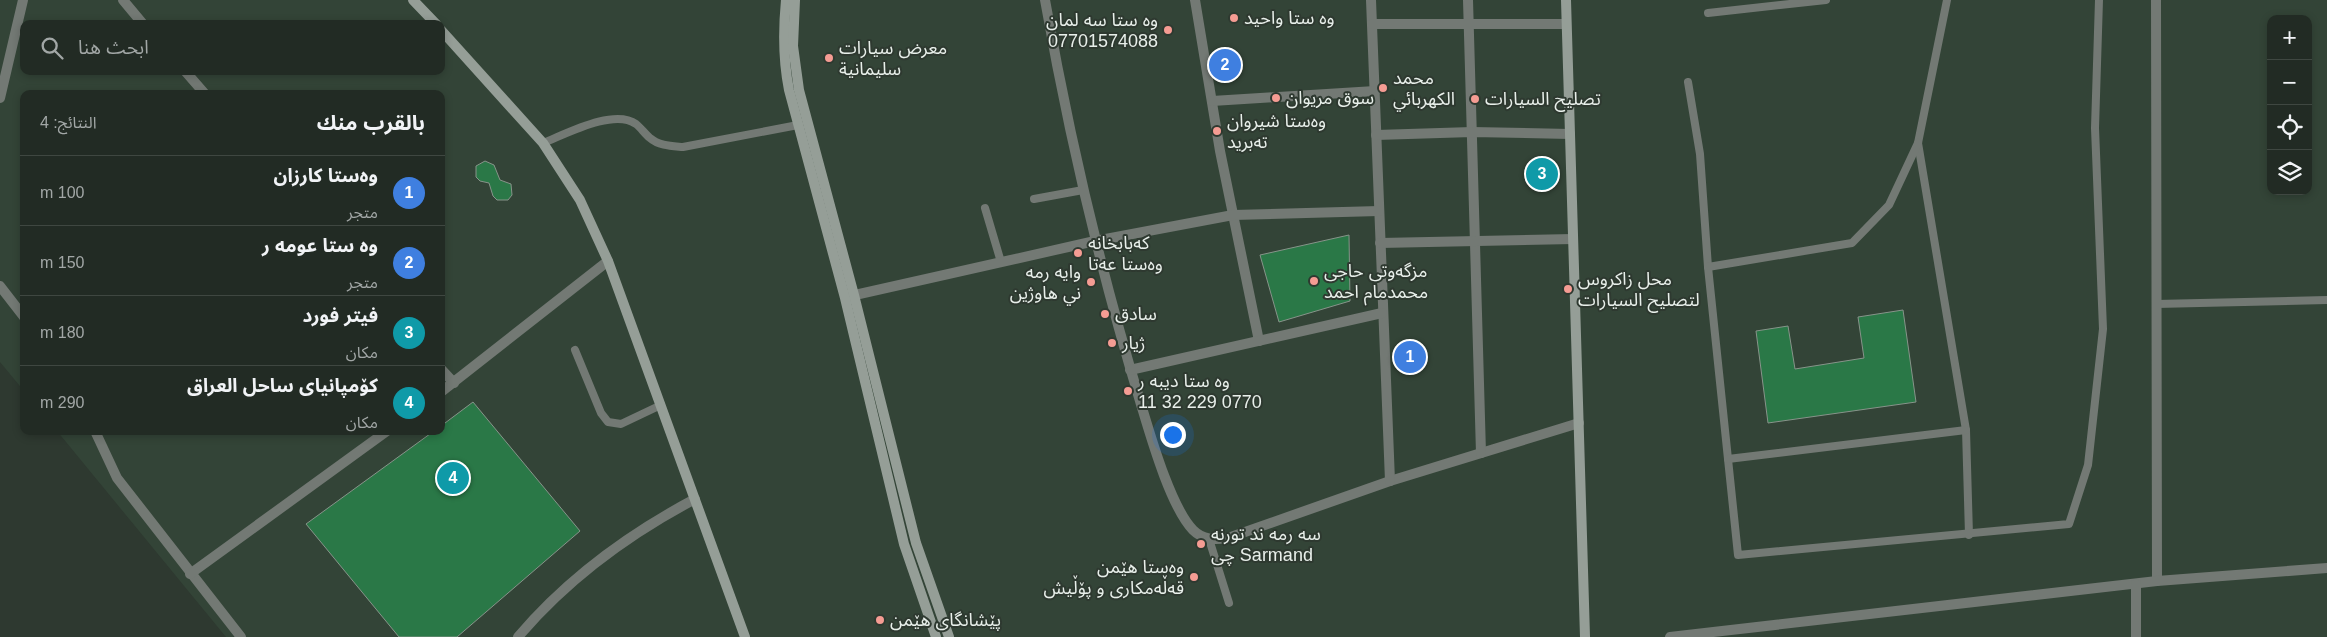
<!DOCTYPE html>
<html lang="ar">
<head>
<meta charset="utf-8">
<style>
  :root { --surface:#222b24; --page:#2e3731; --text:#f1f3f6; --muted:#a2a7a6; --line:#3f4741; --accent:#d6ab8b }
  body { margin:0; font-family:Helvetica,"Noto Sans Arabic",sans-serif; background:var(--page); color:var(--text); direction:rtl }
  .controls { position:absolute; right:15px; top:15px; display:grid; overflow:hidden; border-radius:10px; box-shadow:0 2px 8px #0003 }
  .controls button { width:45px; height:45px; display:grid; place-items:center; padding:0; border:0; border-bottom:1px solid var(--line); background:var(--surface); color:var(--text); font:25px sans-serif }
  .you { position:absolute; left:1172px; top:434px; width:18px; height:18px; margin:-12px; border:4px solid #fff; border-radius:50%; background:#1a73e8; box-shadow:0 0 0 8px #1a73e833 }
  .badge { display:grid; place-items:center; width:32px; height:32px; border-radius:50%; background:var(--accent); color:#fff; font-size:16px; font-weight:700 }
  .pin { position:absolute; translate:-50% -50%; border:2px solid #fff; box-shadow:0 1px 5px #0006 }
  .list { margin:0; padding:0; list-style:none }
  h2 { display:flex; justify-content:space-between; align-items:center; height:65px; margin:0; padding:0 20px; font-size:21px }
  h2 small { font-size:16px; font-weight:400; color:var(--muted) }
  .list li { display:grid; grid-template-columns:32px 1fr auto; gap:15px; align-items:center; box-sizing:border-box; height:70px; padding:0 20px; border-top:1px solid var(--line) }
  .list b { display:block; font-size:19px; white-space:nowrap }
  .list p { margin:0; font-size:16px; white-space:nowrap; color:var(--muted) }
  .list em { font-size:16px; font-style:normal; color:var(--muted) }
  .icon { flex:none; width:28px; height:28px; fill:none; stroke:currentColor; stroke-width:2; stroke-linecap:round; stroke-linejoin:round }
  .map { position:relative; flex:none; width:2327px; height:637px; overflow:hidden; direction:ltr }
  .search { position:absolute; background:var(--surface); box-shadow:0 2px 8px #0003; left:20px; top:20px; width:425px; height:55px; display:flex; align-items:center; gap:12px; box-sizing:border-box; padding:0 18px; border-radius:10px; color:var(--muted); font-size:19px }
  .panel { position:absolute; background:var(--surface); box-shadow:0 2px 8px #0003; left:20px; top:90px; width:425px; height:345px; border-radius:10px; direction:rtl }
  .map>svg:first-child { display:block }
</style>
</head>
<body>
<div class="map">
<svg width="2327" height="637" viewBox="0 0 2327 637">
  <rect width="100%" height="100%" fill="#2e3930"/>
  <path fill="#334437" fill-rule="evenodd" d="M0 0H2327V637H226L57 431H441V94H24V391L0 362ZM2271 19H2308V191H2271ZM24 24H441V71H24Z"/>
  <g fill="#2a7847" stroke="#87948a">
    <polygon points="485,161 494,165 500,180 511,184 512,195 508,200 497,200 493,196 489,183 480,181 476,177 476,166"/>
    <polygon points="1349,235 1350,301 1279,322 1260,255"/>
    <polygon points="1903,310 1916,402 1768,423 1756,331 1788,326 1795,369 1864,358 1858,317"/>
    <polygon points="473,402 580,531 457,637 399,637 306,524 434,431 441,431 441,426"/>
  </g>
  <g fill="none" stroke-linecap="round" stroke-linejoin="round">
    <g stroke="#737974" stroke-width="8">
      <polyline points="1947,0 1918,143 1966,430 1969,535"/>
      <polyline points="1708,13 1826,0"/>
      <polyline points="1688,82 1700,154 1708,267 1738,555 2069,524 2088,465 2103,329 2095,128 2099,0"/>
      <path d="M543 143C566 134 614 108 636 124 641 128 645 134 650 138 659 146 672 146 683 147L798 125"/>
      <polyline points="1034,199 1083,190"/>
      <polyline points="985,208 1001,262"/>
      <polyline points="1708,267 1852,243 1889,205 1918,143"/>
      <polyline points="2156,304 2327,300"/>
      <polyline points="575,350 601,413 608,422 621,424 661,405"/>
      <polyline points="1728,459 1966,430"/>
      <polyline points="1209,539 1229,603"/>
    </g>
    <g stroke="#737974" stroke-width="10">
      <polyline points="123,0 143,24"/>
      <path d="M1045 0C1069 136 1100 269 1140 401 1150 434 1170 506 1193 530 1203 540 1214 540 1228 538L1390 481 1579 423"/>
      <polyline points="1195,0 1220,151 1259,341"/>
      <polyline points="1371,0 1390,481"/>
      <polyline points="1468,0 1481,453"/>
      <polyline points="2156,0 2157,581"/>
      <polyline points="1372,24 1566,24"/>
      <polyline points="185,71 205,94"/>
      <polyline points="0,98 23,0"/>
      <polyline points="1212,101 1375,91"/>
      <polyline points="1376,135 1472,132 1570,134"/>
      <polyline points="1380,243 1573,239"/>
      <polyline points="0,286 24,317"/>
      <polyline points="846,297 1095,241 1233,215 1379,211"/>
      <polyline points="441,369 454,383"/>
      <polyline points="1130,370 1382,313"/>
      <polyline points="441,392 608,261"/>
      <polyline points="95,431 117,478 241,637"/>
      <polyline points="190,574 387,431"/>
      <path d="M518 637C568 578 627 535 695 499"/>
      <polyline points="1670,637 2157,581 2327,568"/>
      <polyline points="2136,637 2136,584"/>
    </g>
    <g stroke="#959e97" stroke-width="10">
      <polyline points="413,0 436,24"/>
      <path d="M786 0C783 31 783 60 789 90L845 298 904 544 936 637"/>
      <polyline points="795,0 793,46 799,90 854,295 916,543 949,637"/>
      <polyline points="1566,0 1585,637"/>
      <polyline points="441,30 543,143 580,200 608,261 745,637"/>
    </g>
  </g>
  <g fill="#f59c93" stroke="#2e3930" stroke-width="2">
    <circle cx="1234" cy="18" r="5"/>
    <circle cx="1168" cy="30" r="5"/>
    <circle cx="829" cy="58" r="5"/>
    <circle cx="1383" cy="88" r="5"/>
    <circle cx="1276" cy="98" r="5"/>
    <circle cx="1475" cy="99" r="5"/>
    <circle cx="1217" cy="131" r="5"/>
    <circle cx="1078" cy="253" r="5"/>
    <circle cx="1314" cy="281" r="5"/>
    <circle cx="1091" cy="282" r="5"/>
    <circle cx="1568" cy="289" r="5"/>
    <circle cx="1105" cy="314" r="5"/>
    <circle cx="1112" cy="343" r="5"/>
    <circle cx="1128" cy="391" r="5"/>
    <circle cx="1201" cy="544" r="5"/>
    <circle cx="1194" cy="577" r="5"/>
    <circle cx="880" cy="620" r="5"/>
  </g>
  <g text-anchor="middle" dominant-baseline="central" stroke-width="4" stroke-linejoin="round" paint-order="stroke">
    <g font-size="18" fill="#e8efea" stroke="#2e3930" text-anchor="start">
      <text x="1244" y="18">وه ستا واحید</text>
      <text x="1158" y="20" text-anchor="end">وه ستا سه لمان<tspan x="1158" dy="21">07701574088</tspan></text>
      <text x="839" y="48">معرض سيارات<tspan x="839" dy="21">سليمانية</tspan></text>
      <text x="1393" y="78">محمد<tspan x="1393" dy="21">الكهربائي</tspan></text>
      <text x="1286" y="98">سوق مریوان</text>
      <text x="1485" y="99">تصليح السيارات</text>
      <text x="1227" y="121">وەستا شیروان<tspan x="1227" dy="21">تەبرید</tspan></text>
      <text x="1088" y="243">کەبابخانە<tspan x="1088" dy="21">وەستا عەتا</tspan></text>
      <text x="1324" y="271">مزگەوتی حاجی<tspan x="1324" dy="21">محمدمام احمد</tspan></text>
      <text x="1081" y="272" text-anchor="end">وايه رمه<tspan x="1081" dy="21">ني هاوژين</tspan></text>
      <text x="1578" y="279">محل زاكروس<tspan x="1578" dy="21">لتصليح السيارات</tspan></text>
      <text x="1115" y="314">سادق</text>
      <text x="1122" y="343">ژیار</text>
      <text x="1138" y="381">وه ستا دیبه ر<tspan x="1138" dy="21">11 32 229 0770</tspan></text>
      <text x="1211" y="534">سه رمه ند تورنه<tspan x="1211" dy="21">چی Sarmand</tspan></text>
      <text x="1184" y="567" text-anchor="end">وەستا هێمن<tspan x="1184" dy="21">قەڵەمکاری و پۆڵیش</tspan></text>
      <text x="890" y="620">پێشانگای هێمن</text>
    </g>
  </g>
</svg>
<div class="controls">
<button>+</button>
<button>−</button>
<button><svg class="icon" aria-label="locate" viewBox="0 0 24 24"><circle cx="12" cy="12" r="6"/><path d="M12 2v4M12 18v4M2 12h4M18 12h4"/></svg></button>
<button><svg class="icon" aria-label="layers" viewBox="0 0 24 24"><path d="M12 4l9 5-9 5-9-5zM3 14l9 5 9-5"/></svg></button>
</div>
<div class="you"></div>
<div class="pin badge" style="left:1410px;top:357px;background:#3f7fe0">1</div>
<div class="pin badge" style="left:1225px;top:65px;background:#3f7fe0">2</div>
<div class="pin badge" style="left:1542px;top:174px;background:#0f9aa8">3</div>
<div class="pin badge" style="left:453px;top:478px;background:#0f9aa8">4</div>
<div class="search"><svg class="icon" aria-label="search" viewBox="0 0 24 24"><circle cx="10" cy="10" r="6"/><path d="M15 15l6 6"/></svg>ابحث هنا</div>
<section class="panel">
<h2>بالقرب منك<small>النتائج: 4</small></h2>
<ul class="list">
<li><span class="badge" style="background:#3f7fe0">1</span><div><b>وەستا کارزان</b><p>متجر</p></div><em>100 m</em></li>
<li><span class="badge" style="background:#3f7fe0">2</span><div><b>وه ستا عومه ر</b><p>متجر</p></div><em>150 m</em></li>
<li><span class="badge" style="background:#0f9aa8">3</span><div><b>فيتر فورد</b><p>مكان</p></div><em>180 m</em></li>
<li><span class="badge" style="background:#0f9aa8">4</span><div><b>کۆمپانیای ساحل العراق</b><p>مكان</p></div><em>290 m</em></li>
</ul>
</section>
</div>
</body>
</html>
